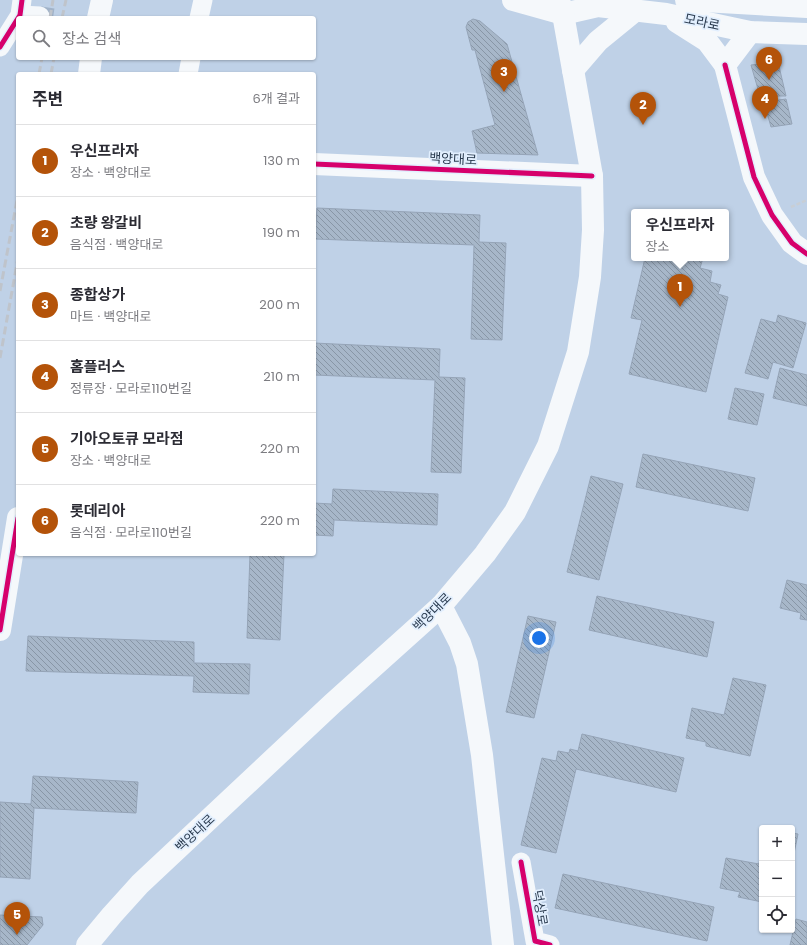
<!DOCTYPE html>
<html lang="ko">
<head>
<meta charset="utf-8">
<style>
  :root { --surface:#fff; --page:#f7f7f7; --text:#2b2b33; --muted:#7c7c81; --line:#e1e1e2; --accent:#b45309 }
  body { margin:0; font-family:Poppins,"Noto Sans KR",sans-serif; background:var(--page); color:var(--text) }
  .controls { position:absolute; right:12px; bottom:12px; display:grid; overflow:hidden; border-radius:4px; box-shadow:0 1px 3px #0004 }
  .controls button { width:36px; height:36px; display:grid; place-items:center; padding:0; border:0; border-bottom:1px solid var(--line); background:var(--surface); color:var(--text); font:20px sans-serif }
  .you { position:absolute; left:539px; top:638px; width:14px; height:14px; margin:-10px; border:3px solid #fff; border-radius:50%; background:#1a73e8; box-shadow:0 0 0 6px #1a73e833 }
  .badge { display:grid; place-items:center; width:26px; height:26px; border-radius:50%; background:var(--accent); color:#fff; font-size:13px; font-weight:700 }
  .pin { position:absolute; translate:-50% -33px; filter:drop-shadow(0 1px 2px #0008) }
  .pin::after { content:''; position:absolute; top:21px; width:14px; height:12px; background:inherit; clip-path:polygon(0 0,100% 0,50% 100%) }
  .popup { position:absolute; left:631px; top:209px; width:98px; height:52px; box-sizing:border-box; display:grid; place-content:center; border-radius:4px; background:var(--surface); filter:drop-shadow(0 1px 3px #0005); font-size:13px; white-space:nowrap; color:var(--muted) }
  .popup b { font-size:15px; color:var(--text) }
  .popup::after { content:''; position:absolute; left:50%; top:100%; margin-left:-8px; border:8px solid transparent; border-top-color:var(--surface) }
  .list { margin:0; padding:0; list-style:none }
  h2 { display:flex; justify-content:space-between; align-items:center; height:52px; margin:0; padding:0 16px; font-size:17px }
  h2 small { font-size:13px; font-weight:400; color:var(--muted) }
  .list li { display:grid; grid-template-columns:26px 1fr auto; gap:12px; align-items:center; box-sizing:border-box; height:72px; padding:0 16px; border-top:1px solid var(--line) }
  .list b { display:block; font-size:15px; white-space:nowrap }
  .list p { margin:0; font-size:13px; white-space:nowrap; color:var(--muted) }
  .list em { font-size:13px; font-style:normal; color:var(--muted) }
  .icon { flex:none; width:22px; height:22px; fill:none; stroke:currentColor; stroke-width:2; stroke-linecap:round; stroke-linejoin:round }
  .map { position:relative; flex:none; width:807px; height:945px; overflow:hidden }
  .search { position:absolute; background:var(--surface); box-shadow:0 1px 3px #0004; left:16px; top:16px; width:300px; height:44px; display:flex; align-items:center; gap:10px; box-sizing:border-box; padding:0 14px; border-radius:4px; color:var(--muted); font-size:15px }
  .panel { position:absolute; background:var(--surface); box-shadow:0 1px 3px #0004; left:16px; top:72px; width:300px; height:484px; border-radius:4px }
  .map>svg:first-child { display:block }
</style>
</head>
<body>
<div class="map">
<svg width="807" height="945" viewBox="0 0 807 945">
  <defs>
    <pattern id="building-back-hatch" width="6" height="6" patternUnits="userSpaceOnUse"><rect width="6" height="6" fill="#a7b7c9"/><path d="M-1 5l2 2M0 0l6 6M5-1l2 2" fill="none" stroke="#8896a6"/></pattern>
  </defs>
  <rect width="100%" height="100%" fill="#bfd1e7"/>
  <g fill="url(#building-back-hatch)" stroke="#95a4b7">
    <polygon points="473,19 480,21 507,44 538,155 477,153 472,131 495,125 475,50 472,50 466,27 468,22"/>
    <polygon points="778,62 786,96 760,96 751,65"/>
    <polygon points="786,99 792,124 771,127 764,102"/>
    <polygon points="317,208 480,215 479,242 506,243 502,340 471,339 474,245 315,239"/>
    <polygon points="645,258 659,261 660,258 703,258 700,268 712,271 710,282 721,285 718,294 728,297 706,392 629,374 642,320 631,318"/>
    <polygon points="778,315 806,323 793,368 773,362 768,379 745,373 761,319 776,323"/>
    <polygon points="314,343 440,349 439,377 465,378 461,473 431,472 435,380 314,375"/>
    <polygon points="780,368 807,375 807,406 773,398"/>
    <polygon points="735,388 764,394 757,425 728,419"/>
    <polygon points="643,454 755,478 748,511 636,487"/>
    <polygon points="591,476 623,484 599,580 567,572"/>
    <polygon points="333,489 438,494 437,525 334,520 333,536 314,535 314,503 332,504"/>
    <polygon points="250,554 284,554 280,640 247,638"/>
    <polygon points="787,580 807,585 807,620 800,619 801,613 780,608"/>
    <polygon points="597,596 714,622 707,657 589,630"/>
    <polygon points="528,616 556,622 534,718 506,712"/>
    <polygon points="28,636 194,642 194,663 250,664 249,694 193,692 194,676 26,671"/>
    <polygon points="733,678 766,685 750,756 706,746 706,742 686,738 692,708 724,715"/>
    <polygon points="582,734 684,758 676,792 576,769 556,853 521,845 542,758 556,761 558,751 569,753 570,749 578,751"/>
    <polygon points="33,776 138,782 136,813 34,808 30,879 0,877 0,802 31,804"/>
    <polygon points="792,833 798,834 792,863"/>
    <polygon points="762,848 762,902 738,897 740,892 720,888 726,858 759,864"/>
    <polygon points="563,874 714,907 707,941 555,908"/>
    <polygon points="0,915 42,917 43,925 27,945 0,945"/>
    <polygon points="796,919 807,922 807,945 790,945"/>
  </g>
  <g fill="none" stroke-linecap="round" stroke-linejoin="round">
    <polyline stroke="#a1b3c9" stroke-width="19" stroke-dasharray="19 10" stroke-linecap="butt" points="40,16 53,18"/>
    <polyline stroke="#c8ced5" stroke-width="2.5" stroke-dasharray="4 2" stroke-linecap="butt" points="791,207 807,200"/>
    <g stroke="#f5f8fb" stroke-width="19">
      <polyline points="20,15 40,16"/>
      <polyline points="199,18 203,0"/>
      <polyline points="0,47 20,15 22,0"/>
      <polyline points="188,74 191,58"/>
      <polyline points="521,862 535,941 550,945"/>
    </g>
    <g stroke="#f5f8fb" stroke-width="22">
      <polyline points="98,18 102,0"/>
      <polyline points="725,65 754,177 772,215 792,243 807,254"/>
      <polyline points="89,74 91,58"/>
      <polyline points="314,164 592,176"/>
      <polyline points="0,630 18,518"/>
    </g>
    <g stroke="#f5f8fb" stroke-width="22">
      <polyline points="513,0 563,14 598,6 666,14 750,32 807,34"/>
      <polyline points="677,22 707,41 725,65 750,32"/>
      <polyline points="573,70 598,41 636,10"/>
      <polyline points="441,606 460,643 467,664 482,755 503,945"/>
      <polyline points="87,945 112,915 140,884 332,704 441,606 485,554 515,512 548,446 578,352 590,277 593,230 592,176 563,14 559,0"/>
    </g>
    <polyline stroke="#f5f8fb" stroke-width="22" points="686,0 807,7"/>
    <g stroke="#bfc4cb" stroke-width="3" stroke-dasharray="8 4" stroke-linecap="butt">
      <polyline points="50,18 53,0"/>
      <polyline points="62,18 66,0"/>
      <polyline points="39,74 42,58"/>
      <polyline points="51,74 54,58"/>
      <polyline points="0,291 18,195"/>
      <polyline points="0,358 18,258"/>
    </g>
    <g stroke="#e2effe" stroke-width="8">
      <g id="cycleway">
        <polyline points="0,47 20,15 22,0"/>
        <polyline points="725,65 754,177 772,215 792,243 807,254"/>
        <polyline points="314,164 592,176"/>
        <polyline points="0,630 18,518"/>
        <polyline points="521,862 535,941 550,945"/>
      </g>
    </g>
    <use href="#cycleway" stroke="#d6006c" stroke-width="5"/>
  </g>
  <g text-anchor="middle" dominant-baseline="central" stroke-width="3.5" stroke-linejoin="round" paint-order="stroke">
    <g font-size="13" fill="#2b3c50" stroke="#e2effe">
      <text transform="translate(702 22) rotate(12)">모라로</text>
      <text transform="translate(453 159) rotate(3)">백양대로</text>
      <text transform="translate(432 612) rotate(-45)">백양대로</text>
      <text transform="translate(195 833) rotate(-43)">백양대로</text>
      <text transform="translate(540 908) rotate(80)">덕상로</text>
    </g>
  </g>
</svg>
<div class="controls">
<button>+</button>
<button>−</button>
<button><svg class="icon" aria-label="locate" viewBox="0 0 24 24"><circle cx="12" cy="12" r="6"/><path d="M12 2v4M12 18v4M2 12h4M18 12h4"/></svg></button>
</div>
<div class="you"></div>
<div class="pin badge" style="left:680px;top:307px">1</div>
<div class="popup"><b>우신프라자</b>장소</div>
<div class="pin badge" style="left:643px;top:125px">2</div>
<div class="pin badge" style="left:504px;top:92px">3</div>
<div class="pin badge" style="left:765px;top:119px">4</div>
<div class="pin badge" style="left:17px;top:935px">5</div>
<div class="pin badge" style="left:769px;top:80px">6</div>
<div class="search"><svg class="icon" aria-label="search" viewBox="0 0 24 24"><circle cx="10" cy="10" r="6"/><path d="M15 15l6 6"/></svg>장소 검색</div>
<section class="panel">
<h2>주변<small>6개 결과</small></h2>
<ul class="list">
<li><span class="badge">1</span><div><b>우신프라자</b><p>장소 · 백양대로</p></div><em>130 m</em></li>
<li><span class="badge">2</span><div><b>초량 왕갈비</b><p>음식점 · 백양대로</p></div><em>190 m</em></li>
<li><span class="badge">3</span><div><b>종합상가</b><p>마트 · 백양대로</p></div><em>200 m</em></li>
<li><span class="badge">4</span><div><b>홈플러스</b><p>정류장 · 모라로110번길</p></div><em>210 m</em></li>
<li><span class="badge">5</span><div><b>기아오토큐 모라점</b><p>장소 · 백양대로</p></div><em>220 m</em></li>
<li><span class="badge">6</span><div><b>롯데리아</b><p>음식점 · 모라로110번길</p></div><em>220 m</em></li>
</ul>
</section>
</div>
</body>
</html>
